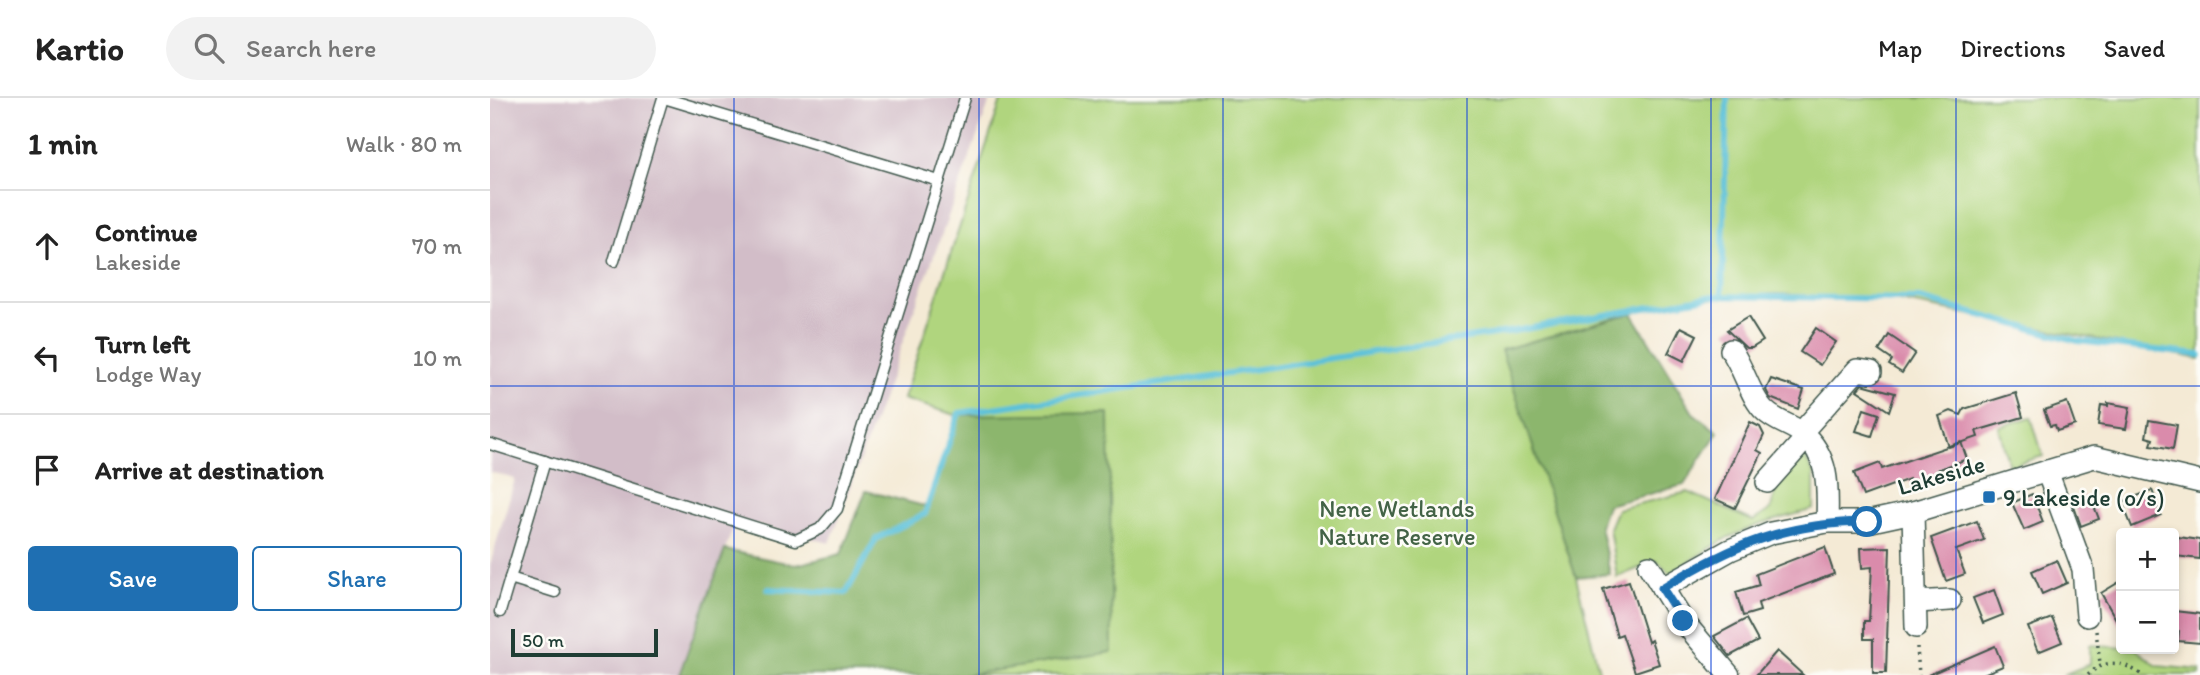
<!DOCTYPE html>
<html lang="en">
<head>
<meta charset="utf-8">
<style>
  :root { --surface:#fff; --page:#f2f2f2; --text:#222; --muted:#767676; --line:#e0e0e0; --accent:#1f6fb2 }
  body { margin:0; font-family:Itim,sans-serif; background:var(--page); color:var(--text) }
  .controls { position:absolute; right:21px; bottom:21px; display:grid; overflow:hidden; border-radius:7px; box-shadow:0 4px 10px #0003 }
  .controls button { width:63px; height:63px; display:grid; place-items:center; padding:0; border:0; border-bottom:2px solid var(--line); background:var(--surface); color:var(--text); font:35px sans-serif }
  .scale { position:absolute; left:21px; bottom:18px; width:147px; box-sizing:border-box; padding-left:7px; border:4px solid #1f3d34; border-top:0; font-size:19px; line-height:24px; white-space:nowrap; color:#1f3d34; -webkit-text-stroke:5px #fdfcf7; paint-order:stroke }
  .stop { position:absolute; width:21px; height:21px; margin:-16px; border:5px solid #1f6fb2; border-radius:50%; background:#fff }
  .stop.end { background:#1f6fb2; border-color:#fff; box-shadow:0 2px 7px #0008 }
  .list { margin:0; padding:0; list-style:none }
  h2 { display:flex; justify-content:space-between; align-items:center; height:91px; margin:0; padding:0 28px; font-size:30px }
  h2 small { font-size:23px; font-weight:400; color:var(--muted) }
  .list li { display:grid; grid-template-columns:46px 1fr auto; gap:21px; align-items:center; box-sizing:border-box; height:112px; padding:0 28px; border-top:2px solid var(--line) }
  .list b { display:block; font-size:26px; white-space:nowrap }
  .list p { margin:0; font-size:23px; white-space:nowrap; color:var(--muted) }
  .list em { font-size:23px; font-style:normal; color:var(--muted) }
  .actions { display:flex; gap:14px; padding:21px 28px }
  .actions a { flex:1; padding:16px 0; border:2px solid var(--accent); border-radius:7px; text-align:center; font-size:24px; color:var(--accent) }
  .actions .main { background:var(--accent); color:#fff }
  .icon { flex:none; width:38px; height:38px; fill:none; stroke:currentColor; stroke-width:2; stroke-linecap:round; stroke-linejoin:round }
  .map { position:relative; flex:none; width:1710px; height:577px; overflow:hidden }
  header { display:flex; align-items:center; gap:42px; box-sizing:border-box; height:98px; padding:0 35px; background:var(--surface); border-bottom:2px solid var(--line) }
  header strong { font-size:33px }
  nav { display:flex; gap:38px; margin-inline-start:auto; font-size:24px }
  .search { width:490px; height:63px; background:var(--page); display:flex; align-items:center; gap:18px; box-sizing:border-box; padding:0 24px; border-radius:38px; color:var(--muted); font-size:26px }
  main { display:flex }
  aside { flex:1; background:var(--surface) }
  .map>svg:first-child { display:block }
</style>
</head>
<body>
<header>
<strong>Kartio</strong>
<div class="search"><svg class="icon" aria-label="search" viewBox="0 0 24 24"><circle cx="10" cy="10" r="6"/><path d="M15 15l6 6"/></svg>Search here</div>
<nav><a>Map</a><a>Directions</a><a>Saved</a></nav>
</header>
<main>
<aside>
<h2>1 min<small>Walk · 80 m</small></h2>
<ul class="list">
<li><svg class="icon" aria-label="ahead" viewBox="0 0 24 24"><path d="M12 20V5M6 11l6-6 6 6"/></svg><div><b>Continue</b><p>Lakeside</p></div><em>70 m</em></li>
<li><svg class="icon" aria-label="left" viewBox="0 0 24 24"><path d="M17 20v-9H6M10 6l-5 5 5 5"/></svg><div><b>Turn left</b><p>Lodge Way</p></div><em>10 m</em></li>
<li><svg class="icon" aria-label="arrive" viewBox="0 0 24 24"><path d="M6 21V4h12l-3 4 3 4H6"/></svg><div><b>Arrive at destination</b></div></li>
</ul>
<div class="actions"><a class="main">Save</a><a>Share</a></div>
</aside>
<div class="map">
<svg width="1710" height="577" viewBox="0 0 1710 577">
  <rect width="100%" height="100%" fill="#fdfcf7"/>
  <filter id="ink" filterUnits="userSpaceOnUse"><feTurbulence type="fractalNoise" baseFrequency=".0143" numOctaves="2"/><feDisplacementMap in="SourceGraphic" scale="14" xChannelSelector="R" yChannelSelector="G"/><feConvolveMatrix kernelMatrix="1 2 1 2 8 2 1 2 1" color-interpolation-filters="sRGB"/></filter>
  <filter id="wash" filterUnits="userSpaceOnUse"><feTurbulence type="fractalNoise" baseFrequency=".00686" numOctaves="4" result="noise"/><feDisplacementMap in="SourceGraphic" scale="28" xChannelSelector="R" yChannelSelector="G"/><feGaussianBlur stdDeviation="1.57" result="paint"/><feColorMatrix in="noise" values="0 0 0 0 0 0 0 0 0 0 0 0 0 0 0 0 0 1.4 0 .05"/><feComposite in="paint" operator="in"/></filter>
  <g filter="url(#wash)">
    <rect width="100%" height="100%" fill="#f4ead5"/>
    <polygon fill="#d2bdc8" points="0,0 501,0 340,445 246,422 189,577 0,577 0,467 25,381 0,374"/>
    <g fill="#b0d57e" stroke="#688959" stroke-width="2">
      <polygon points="512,0 1710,0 1710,261 1404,202 1286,196 1183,203 1012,252 1086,479 1110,577 239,577 438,409 469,318 413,301"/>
      <polygon points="1541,319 1553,358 1519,368 1509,329"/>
      <polygon points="1314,357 1324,376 1324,411 1268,427 1237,440 1180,475 1167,463 1127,479 1119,430 1127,411 1198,394 1263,423 1281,411 1287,387"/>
      <polygon points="1600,547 1646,551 1667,568 1710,572 1710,577 1573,577 1600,566"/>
    </g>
    <g fill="#8cb66d" stroke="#567a50" stroke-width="2">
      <polygon points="1142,215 1203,315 1228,334 1194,387 1117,407 1110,428 1120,476 1086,479 1011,252"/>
      <polygon points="619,315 622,554 477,577 189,577 235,452 306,467 351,456 376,393 438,409 469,317"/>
    </g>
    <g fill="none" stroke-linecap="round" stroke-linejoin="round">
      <g stroke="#5cc1d9" stroke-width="6">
        <polyline points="1232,198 1237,0"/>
        <polyline points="278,491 356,495 386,441 435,416 469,315 1018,234 1223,198 1430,201 1588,243 1710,257"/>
      </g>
    </g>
    <g id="blocks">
      <g fill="#da8bab">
        <polygon points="1258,219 1273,243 1262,250 1256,250 1237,232"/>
        <polygon points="1191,229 1207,237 1194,263 1178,255"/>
        <polygon points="1326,230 1346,244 1330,267 1310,254"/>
        <polygon points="1399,237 1425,255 1412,275 1399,267 1402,262 1389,253"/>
        <polygon points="1281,281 1314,292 1308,311 1280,300 1276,292"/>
        <polygon points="1372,286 1405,295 1399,313 1367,292"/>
        <polygon points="1526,295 1533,319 1486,333 1488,339 1459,349 1449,318 1461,313 1471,317 1474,311"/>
        <polygon points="1577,304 1585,327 1567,333 1565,327 1560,328 1554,312"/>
        <polygon points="1618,305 1640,309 1636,331 1608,327 1611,307 1618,308"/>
        <polygon points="1374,311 1389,316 1382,338 1366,333"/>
        <polygon points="1659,322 1687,327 1683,351 1661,347 1663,341 1656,339"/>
        <polygon points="1260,324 1270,329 1274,337 1267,352 1272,355 1245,410 1225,401"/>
        <polygon points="1471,344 1477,361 1447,372 1448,376 1420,385 1419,381 1373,398 1364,375 1390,365 1392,371"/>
        <polygon points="1662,392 1671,417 1642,429 1632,404"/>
        <polygon points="1542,396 1553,424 1534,432 1522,405"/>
        <polygon points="1594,398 1598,405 1602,403 1609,421 1591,428 1582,403"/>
        <polygon points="1487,423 1494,442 1466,452 1475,476 1456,483 1441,440"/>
        <polygon points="1688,439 1710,442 1710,461 1685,458"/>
        <polygon points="1335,449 1344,476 1268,505 1270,513 1253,518 1246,494 1269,487 1266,476"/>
        <polygon points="1400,449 1396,575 1383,575 1383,541 1374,541 1374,523 1379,523 1382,469 1372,470 1371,450"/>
        <polygon points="1567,462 1577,485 1552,496 1542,473"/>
        <polygon points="1139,483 1158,544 1161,542 1169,566 1145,574 1132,536 1127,538 1113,491"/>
        <polygon points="1631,483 1631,530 1611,495"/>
        <polygon points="1504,492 1513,517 1493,525 1483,500"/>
        <polygon points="1684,513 1710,516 1710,545 1688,543 1689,533 1684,532"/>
        <polygon points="1562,520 1572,544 1548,554 1538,529"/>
        <polygon points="1256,521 1268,543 1240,558 1224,538"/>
        <polygon points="1505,548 1513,568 1491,577 1438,577"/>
        <polygon points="1287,553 1313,577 1266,577"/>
      </g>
    </g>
  </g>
  <g filter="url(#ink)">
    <use href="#blocks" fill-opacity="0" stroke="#3f574c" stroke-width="2"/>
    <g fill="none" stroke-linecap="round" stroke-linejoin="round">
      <g stroke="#3f574c" stroke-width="13">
        <g id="service">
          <polyline points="174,0 449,83"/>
          <polyline points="124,163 173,0"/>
          <polyline points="0,346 306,442 330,431 347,411 475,0"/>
          <polyline points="20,480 65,494"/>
          <polyline points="10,514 55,363"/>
        </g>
      </g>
      <g stroke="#3f574c" stroke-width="24">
        <g id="minor">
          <path d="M1241 252C1254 270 1261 301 1275 313 1285 323 1301 327 1312 335 1340 358 1338 392 1337 424"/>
          <polyline points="1311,335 1367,272 1381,274"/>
          <polyline points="1557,373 1593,471 1597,518"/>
          <polyline points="1277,384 1316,340"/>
          <polyline points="1423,414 1426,529"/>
          <polyline points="1159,468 1193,523 1239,577"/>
          <polyline points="1172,490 1240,452 1281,435 1337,424 1377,424 1423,414 1604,359 1710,384"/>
          <polyline points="1426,504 1460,502"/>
        </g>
      </g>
      <g stroke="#3f574c" stroke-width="3.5" stroke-dasharray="2 5" stroke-linecap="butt">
        <polyline points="1606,533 1610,565"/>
        <polyline points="1427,549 1429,577"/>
        <path d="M1598 577C1616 560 1632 563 1652 577"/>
      </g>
      <use href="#service" stroke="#fff" stroke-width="10"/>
      <use href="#minor" stroke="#fff" stroke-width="21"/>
    </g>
  </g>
  <g fill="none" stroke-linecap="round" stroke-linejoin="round" filter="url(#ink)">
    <path stroke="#1f6fb2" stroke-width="9" d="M1193 523 1172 490C1243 447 1293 425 1377 424"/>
  </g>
  <path fill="none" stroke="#1d4ed8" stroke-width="2" stroke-opacity="0.55" d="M244 0V577M489 0V577M733 0V577M977 0V577M1221 0V577M1466 0V577M0 288H1710"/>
  <rect fill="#1f6fb2" stroke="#fdfcf7" stroke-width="2.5" x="1492" y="392" width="14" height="14" rx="3.5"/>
  <g text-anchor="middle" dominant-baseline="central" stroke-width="5" stroke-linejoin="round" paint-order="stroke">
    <g font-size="24" fill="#1f3d34" stroke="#fdfcf7">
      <text transform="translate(1451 377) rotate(-16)">Lakeside</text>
    </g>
    <g font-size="24" fill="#1f3d34" stroke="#fdfcf7" text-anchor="start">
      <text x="1513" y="399">9 Lakeside (o/s)</text>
    </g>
    <g font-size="24" fill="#436346" stroke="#fdfcf7">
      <text x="907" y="410">Nene Wetlands<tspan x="907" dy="28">Nature Reserve</tspan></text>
    </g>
  </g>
</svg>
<div class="controls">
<button>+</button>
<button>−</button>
</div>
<div class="scale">50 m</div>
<div class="stop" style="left:1377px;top:424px"></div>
<div class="stop end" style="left:1193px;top:523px"></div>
</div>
</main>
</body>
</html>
